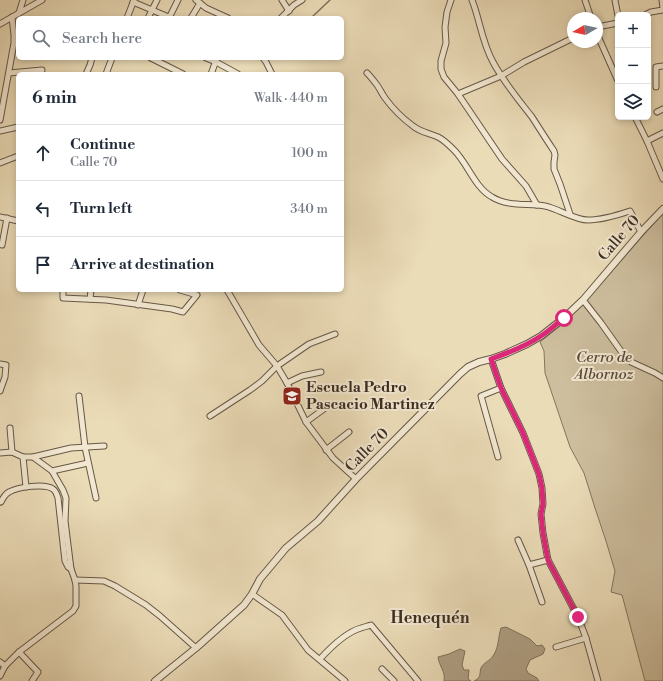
<!DOCTYPE html>
<html lang="en">
<head>
<meta charset="utf-8">
<style>
  :root { --surface:#fff; --page:#f6f6f7; --text:#1f2937; --muted:#747a83; --line:#e0e1e3 }
  body { margin:0; font-family:"Libre Bodoni",serif; background:var(--page); color:var(--text) }
  .controls { position:absolute; right:12px; top:12px; display:grid; overflow:hidden; border-radius:6px; box-shadow:0 2px 6px #0003 }
  .controls button { width:36px; height:36px; display:grid; place-items:center; padding:0; border:0; border-bottom:1px solid var(--line); background:var(--surface); color:var(--text); font:20px sans-serif }
  .compass { position:absolute; left:567px; top:12px; width:36px; height:36px; border-radius:50%; background:var(--surface); box-shadow:0 2px 6px #0003; rotate:261deg }
  .stop { position:absolute; width:12px; height:12px; margin:-9px; border:3px solid #db2777; border-radius:50%; background:#fff }
  .stop.end { background:#db2777; border-color:#fff; box-shadow:0 1px 4px #0008 }
  .list { margin:0; padding:0; list-style:none }
  h2 { display:flex; justify-content:space-between; align-items:center; height:52px; margin:0; padding:0 16px; font-size:17px }
  h2 small { font-size:13px; font-weight:400; color:var(--muted) }
  .list li { display:grid; grid-template-columns:26px 1fr auto; gap:12px; align-items:center; box-sizing:border-box; height:56px; padding:0 16px; border-top:1px solid var(--line) }
  .list b { display:block; font-size:15px; white-space:nowrap }
  .list p { margin:0; font-size:13px; white-space:nowrap; color:var(--muted) }
  .list em { font-size:13px; font-style:normal; color:var(--muted) }
  .icon { flex:none; width:22px; height:22px; fill:none; stroke:currentColor; stroke-width:2; stroke-linecap:round; stroke-linejoin:round }
  .map { position:relative; flex:none; width:663px; height:681px; overflow:hidden }
  .search { position:absolute; background:var(--surface); box-shadow:0 2px 6px #0003; left:16px; top:16px; width:328px; height:44px; display:flex; align-items:center; gap:10px; box-sizing:border-box; padding:0 14px; border-radius:6px; color:var(--muted); font-size:15px }
  .panel { position:absolute; background:var(--surface); box-shadow:0 2px 6px #0003; left:16px; top:72px; width:328px; height:220px; border-radius:6px }
  .map>svg:first-child { display:block }
</style>
</head>
<body>
<div class="map">
<svg width="663" height="681" viewBox="0 0 663 681">
  <rect width="100%" height="100%" fill="#ebdcb8"/>
  <filter id="stains"><feTurbulence type="fractalNoise" baseFrequency=".005" numOctaves="4"/><feColorMatrix values="0 0 0 0 .2 0 0 0 0 .09 0 0 0 0 .02 0 0 0 .5 -.17"/></filter>
  <radialGradient id="worn" r=".72"><stop offset=".6" stop-color="#630" stop-opacity="0"/><stop offset="1" stop-color="#630" stop-opacity=".3"/></radialGradient>
  <polygon fill="#cdbe9e" stroke="#847560" points="663,213 663,681 645,681 622,595 611,592 615,571 606,541 595,508 584,473 570,447 545,373 544,351 540,342 565,322 583,304"/>
  <g fill="#afa085" stroke="#81725d">
    <path d="M506 627 530 639 537 646 542 645 545 649 543 654 530 660 526 669 528 673 537 678 539 681H474C482 677 479 674 481 668 484 662 490 661 493 656 499 648 498 637 501 628Z"/>
    <path d="M460 649 465 651 462 665 464 670H469L468 679 471 681H444C446 672 439 666 438 657L449 654Z"/>
  </g>
  <g fill="none" stroke-linecap="round" stroke-linejoin="round">
    <polyline stroke="#81725d" stroke-width="1.5" points="311,18 330,0"/>
    <g stroke="#675848" stroke-width="7">
      <g id="minor">
        <polyline points="196,0 206,8 228,18"/>
        <polyline points="282,0 289,11"/>
        <polyline points="451,0 447,12 445,27 446,43 441,61 441,69 444,77 458,94 502,159 526,186 537,205"/>
        <path d="M472 0C480 20 482 43 493 62 503 81 518 99 532 117 539 128 546 139 554 151L555 155 554 162V169L560 184 570 214"/>
        <polyline points="585,0 591,18"/>
        <polyline points="615,0 618,16"/>
        <polyline points="662,0 663,8"/>
        <polyline points="133,2 171,18"/>
        <polyline points="19,13 23,0"/>
        <polyline points="645,15 651,12 663,10"/>
        <polyline points="127,18 134,0"/>
        <polyline points="148,18 157,0"/>
        <polyline points="169,18 178,0"/>
        <polyline points="191,18 200,3"/>
        <polyline points="281,18 294,5 302,0"/>
        <polyline points="0,24 42,0"/>
        <polyline points="597,27 618,23"/>
        <polyline points="597,34 618,81"/>
        <polyline points="151,58 183,74"/>
        <polyline points="206,58 216,62 238,74"/>
        <polyline points="263,58 266,62 272,74"/>
        <polyline points="9,73 42,70 41,74"/>
        <path d="M367 73C371 77 374 81 377 85 380 89 382 94 385 98 393 109 402 118 413 126 420 132 429 133 438 137 444 140 449 145 454 150 468 164 475 188 492 197 508 207 528 203 545 206 559 209 575 220 588 220 601 220 618 215 630 211L641 232"/>
        <polyline points="86,74 90,65 92,58"/>
        <polyline points="106,74 112,58"/>
        <polyline points="211,74 217,58"/>
        <polyline points="656,87 656,67 663,66"/>
        <polyline points="458,94 501,76 524,62 573,38"/>
        <polyline points="657,112 663,109"/>
        <polyline points="635,117 647,141 663,179"/>
        <polyline points="0,120 14,43 14,35 12,17"/>
        <polyline points="0,131 18,127"/>
        <polyline points="647,141 663,133"/>
        <polyline points="0,163 18,156"/>
        <polyline points="0,217 18,221"/>
        <polyline points="2,245 7,218"/>
        <polyline points="63,290 63,298 106,300 172,309 183,312 197,295 180,290"/>
        <polyline points="227,290 259,345 277,366 287,383 306,422 333,458 356,479"/>
        <polyline points="90,299 91,290"/>
        <polyline points="583,300 601,323 623,354 631,362 655,373 663,378"/>
        <polyline points="138,305 143,290"/>
        <polyline points="491,359 501,388 523,433 539,474 542,488 543,504 541,514 543,533 548,560 578,617 586,638 598,681"/>
        <polyline points="0,364 6,365 5,377 0,391"/>
        <polyline points="287,383 302,376 321,372"/>
        <polyline points="79,396 85,447 96,498"/>
        <polyline points="210,416 250,390 262,381 277,366 309,344 335,334"/>
        <polyline points="306,422 328,406"/>
        <polyline points="10,428 12,452"/>
        <polyline points="326,450 349,432"/>
        <polyline points="0,453 12,452 23,457 33,457 52,471 63,490 66,498 65,521 71,569 75,580 76,586 76,606 73,611 19,652 5,666 0,676"/>
        <polyline points="23,457 26,487"/>
        <polyline points="33,457 71,448 104,446"/>
        <polyline points="498,457 481,396 501,388"/>
        <polyline points="52,471 88,463"/>
        <path d="M1 502C3 498 5 494 9 492 18 487 45 483 53 489 56 491 57 495 58 498L65 561 68 567 71 569"/>
        <polyline points="518,540 529,565 542,602"/>
        <polyline points="529,565 548,560"/>
        <polyline points="75,580 104,581 115,586 146,605 160,616 196,648"/>
        <polyline points="252,594 282,615 308,650 345,681"/>
        <polyline points="556,647 586,638"/>
        <polyline points="19,652 38,672 32,681"/>
        <path d="M320 659C330 648 347 632 361 628 364 627 368 626 371 625L418 681"/>
        <polyline points="0,662 5,666"/>
        <polyline points="382,669 394,681"/>
      </g>
    </g>
    <g stroke="#675848" stroke-width="8">
      <polyline id="tertiary" points="155,681 196,648 244,605 252,594 260,579 286,548 318,521 356,479 460,374 468,367 479,362 491,359 505,354 527,344 541,336 564,318 583,300 641,232 663,209"/>
    </g>
    <use href="#minor" stroke="#f2e8d1" stroke-width="5"/>
    <use href="#tertiary" stroke="#f2e8d1" stroke-width="6"/>
  </g>
  <g fill="none" stroke-linecap="round" stroke-linejoin="round">
    <path stroke="#db2777" stroke-width="5" d="M564 318C556 324 549 331 541 336 526 346 508 353 491 359L501 388 523 433 539 474 542 488 543 504 541 514 543 533 548 560 578 617"/>
  </g>
  <defs>
    <g id="school-square" transform="scale(1)"><rect x="-9" y="-9" width="18" height="18" rx="4" fill="#8f2418" stroke="#f2e8d1"/><path d="M0-5L7-2L0 1L-7-2ZM-4 1L0 2.5L4 1V4Q0 6-4 4Z" fill="#fff"/></g>
  </defs>
  <g fill-rule="evenodd">
    <use href="#school-square" x="292" y="396"/>
  </g>
  <g text-anchor="middle" dominant-baseline="central" stroke-width="4" stroke-linejoin="round" paint-order="stroke">
    <g font-size="15" fill="#3b2c22" stroke="#f2e8d1">
      <text transform="translate(619 238) rotate(-49)">Calle 70</text>
      <text transform="translate(367 450) rotate(-45)">Calle 70</text>
    </g>
    <g font-size="15" font-style="italic" fill="#58493b" stroke="#f2e8d1">
      <text x="604" y="357">Cerro de<tspan x="604" dy="17">Albornoz</tspan></text>
    </g>
    <g font-size="15" font-weight="bold" fill="#3b2c22" stroke="#f2e8d1" text-anchor="start">
      <text x="306" y="387">Escuela Pedro<tspan x="306" dy="17">Pascacio Martinez</tspan></text>
    </g>
    <g font-size="16" font-weight="bold" fill="#3b2c22" stroke="#f2e8d1">
      <text x="430" y="618">Henequén</text>
    </g>
  </g>
  <rect width="100%" height="100%" filter="url(#stains)"/>
  <rect width="100%" height="100%" fill="url(#worn)"/>
</svg>
<div class="controls">
<button>+</button>
<button>−</button>
<button><svg class="icon" aria-label="layers" viewBox="0 0 24 24"><path d="M12 4l9 5-9 5-9-5zM3 14l9 5 9-5"/></svg></button>
</div>
<svg class="compass" viewBox="-18 -18 36 36"><path d="M0-13l5 13h-10z" fill="#e53935"/><path d="M0 13l5-13h-10z" fill="#747a83"/></svg>
<div class="stop" style="left:564px;top:318px"></div>
<div class="stop end" style="left:578px;top:617px"></div>
<div class="search"><svg class="icon" aria-label="search" viewBox="0 0 24 24"><circle cx="10" cy="10" r="6"/><path d="M15 15l6 6"/></svg>Search here</div>
<section class="panel">
<h2>6 min<small>Walk · 440 m</small></h2>
<ul class="list">
<li><svg class="icon" aria-label="ahead" viewBox="0 0 24 24"><path d="M12 20V5M6 11l6-6 6 6"/></svg><div><b>Continue</b><p>Calle 70</p></div><em>100 m</em></li>
<li><svg class="icon" aria-label="left" viewBox="0 0 24 24"><path d="M17 20v-9H6M10 6l-5 5 5 5"/></svg><div><b>Turn left</b></div><em>340 m</em></li>
<li><svg class="icon" aria-label="arrive" viewBox="0 0 24 24"><path d="M6 21V4h12l-3 4 3 4H6"/></svg><div><b>Arrive at destination</b></div></li>
</ul>
</section>
</div>
</body>
</html>
